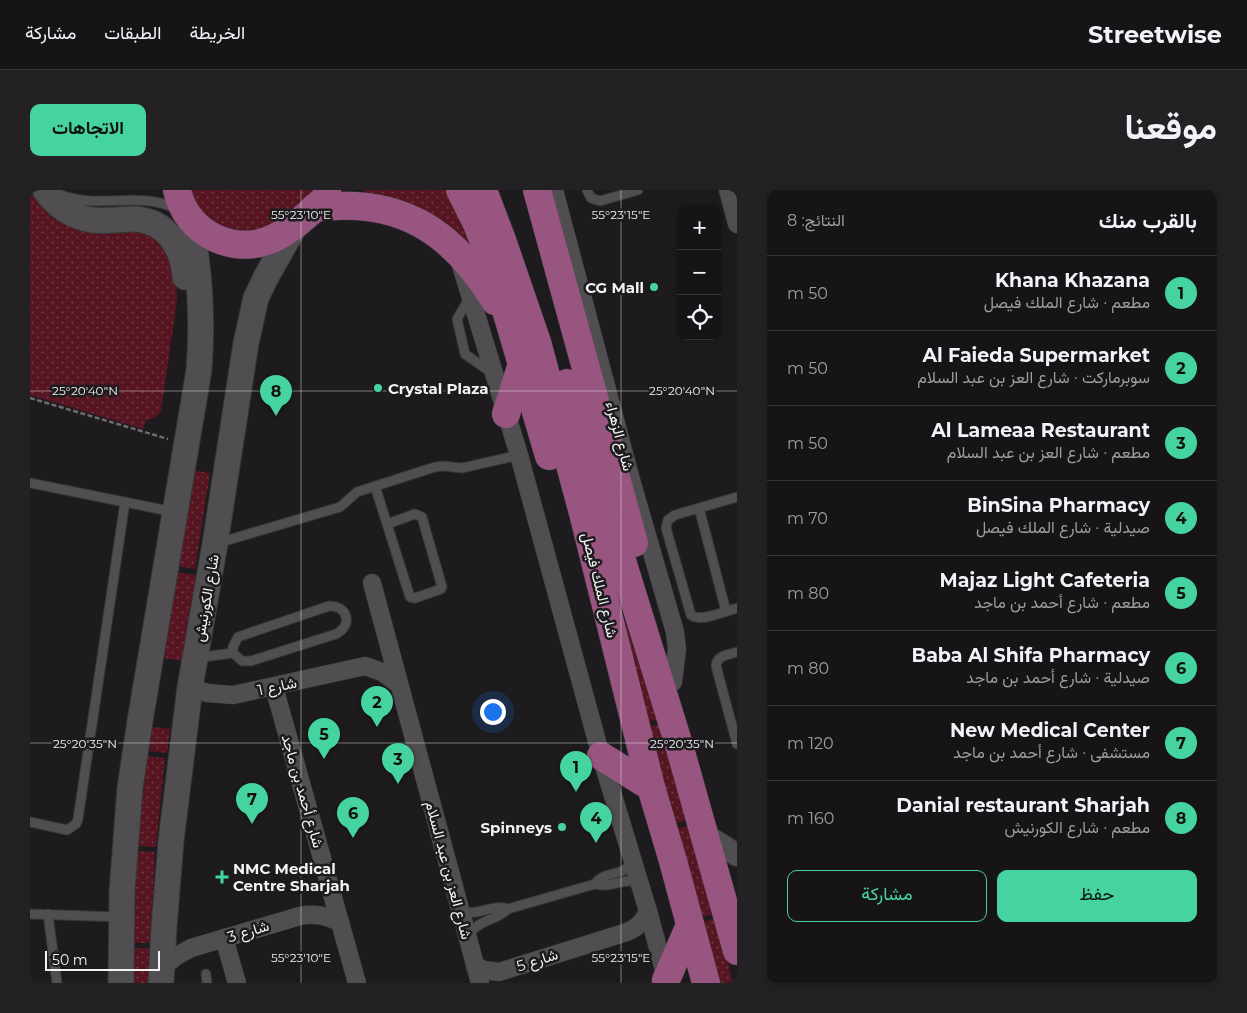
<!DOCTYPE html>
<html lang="ar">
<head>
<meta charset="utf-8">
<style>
  :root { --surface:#161416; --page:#232123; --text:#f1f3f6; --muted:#9e9ea1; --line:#353335; --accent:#45d49f }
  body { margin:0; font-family:Montserrat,Vazirmatn,sans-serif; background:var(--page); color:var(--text); direction:rtl }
  .controls { position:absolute; right:15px; top:15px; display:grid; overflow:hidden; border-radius:10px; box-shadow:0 2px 8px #0003 }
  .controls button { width:45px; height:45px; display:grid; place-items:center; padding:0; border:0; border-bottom:1px solid var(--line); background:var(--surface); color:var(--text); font:25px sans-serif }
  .scale { position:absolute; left:15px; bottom:12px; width:115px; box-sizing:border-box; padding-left:5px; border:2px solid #f3f2f4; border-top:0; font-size:14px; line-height:18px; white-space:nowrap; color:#f3f2f4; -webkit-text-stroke:4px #1d1b1e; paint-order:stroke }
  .you { position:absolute; left:462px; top:521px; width:18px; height:18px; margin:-12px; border:4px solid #fff; border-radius:50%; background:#1a73e8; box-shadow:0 0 0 8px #1a73e833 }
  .badge { display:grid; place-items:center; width:32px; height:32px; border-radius:50%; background:var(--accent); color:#111; font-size:16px; font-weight:700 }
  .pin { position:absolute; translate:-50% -41px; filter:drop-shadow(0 1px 2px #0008) }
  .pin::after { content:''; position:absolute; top:26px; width:18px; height:15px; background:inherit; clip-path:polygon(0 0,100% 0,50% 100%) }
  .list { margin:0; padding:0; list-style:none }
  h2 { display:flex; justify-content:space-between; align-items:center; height:65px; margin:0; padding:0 20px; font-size:21px }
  h2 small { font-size:16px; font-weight:400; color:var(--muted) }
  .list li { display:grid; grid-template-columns:32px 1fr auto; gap:15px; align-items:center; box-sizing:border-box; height:75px; padding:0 20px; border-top:1px solid var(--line) }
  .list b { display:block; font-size:19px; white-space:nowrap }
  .list p { margin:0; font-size:16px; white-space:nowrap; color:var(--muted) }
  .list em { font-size:16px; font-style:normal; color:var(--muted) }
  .actions { display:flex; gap:10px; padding:15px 20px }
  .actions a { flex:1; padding:11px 0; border:1px solid var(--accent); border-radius:10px; text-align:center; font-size:18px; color:var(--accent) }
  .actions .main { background:var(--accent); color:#111 }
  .icon { flex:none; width:28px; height:28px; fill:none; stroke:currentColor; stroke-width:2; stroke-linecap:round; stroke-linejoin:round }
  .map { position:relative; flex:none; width:707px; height:793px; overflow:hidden; direction:ltr; border-radius:10px }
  header { display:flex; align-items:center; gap:30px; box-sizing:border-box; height:70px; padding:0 25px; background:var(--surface); border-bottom:1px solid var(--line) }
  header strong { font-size:24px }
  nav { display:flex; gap:28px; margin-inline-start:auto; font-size:18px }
  .intro { display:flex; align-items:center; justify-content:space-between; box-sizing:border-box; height:120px; padding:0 30px }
  h1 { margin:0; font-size:35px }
  .button { padding:12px 22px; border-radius:10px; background:var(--accent); color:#111; font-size:18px; font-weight:700 }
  main { display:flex; gap:30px; padding:0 30px }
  aside { flex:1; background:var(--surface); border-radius:10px; box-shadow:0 2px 8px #0003 }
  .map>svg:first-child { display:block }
</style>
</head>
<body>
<header>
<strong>Streetwise</strong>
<nav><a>الخريطة</a><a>الطبقات</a><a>مشاركة</a></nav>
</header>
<div class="intro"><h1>موقعنا</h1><a class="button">الاتجاهات</a></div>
<main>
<aside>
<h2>بالقرب منك<small>النتائج: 8</small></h2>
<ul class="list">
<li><span class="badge">1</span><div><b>Khana Khazana</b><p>مطعم · شارع الملك فيصل</p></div><em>50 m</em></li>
<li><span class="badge">2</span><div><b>Al Faieda Supermarket</b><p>سوبرماركت · شارع العز بن عبد السلام</p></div><em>50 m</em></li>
<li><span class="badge">3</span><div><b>Al Lameaa Restaurant</b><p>مطعم · شارع العز بن عبد السلام</p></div><em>50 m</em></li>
<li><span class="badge">4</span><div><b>BinSina Pharmacy</b><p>صيدلية · شارع الملك فيصل</p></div><em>70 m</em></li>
<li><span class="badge">5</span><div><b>Majaz Light Cafeteria</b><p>مطعم · شارع أحمد بن ماجد</p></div><em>80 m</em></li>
<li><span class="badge">6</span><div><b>Baba Al Shifa Pharmacy</b><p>صيدلية · شارع أحمد بن ماجد</p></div><em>80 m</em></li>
<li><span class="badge">7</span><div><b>New Medical Center</b><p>مستشفى · شارع أحمد بن ماجد</p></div><em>120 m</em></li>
<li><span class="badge">8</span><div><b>Danial restaurant Sharjah</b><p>مطعم · شارع الكورنيش</p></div><em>160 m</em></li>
</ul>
<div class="actions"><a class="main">حفظ</a><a>مشاركة</a></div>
</aside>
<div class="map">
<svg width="707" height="793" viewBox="0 0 707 793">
  <defs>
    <pattern id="grass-dots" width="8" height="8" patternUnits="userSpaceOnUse" patternTransform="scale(1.25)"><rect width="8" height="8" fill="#561521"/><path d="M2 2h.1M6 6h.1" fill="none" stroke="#6f3842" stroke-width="1.8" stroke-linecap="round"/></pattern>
  </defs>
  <rect width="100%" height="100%" fill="#1d1b1e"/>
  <g fill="url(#grass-dots)">
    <polygon points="161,0 286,0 254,30 214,45 180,32 164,11"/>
    <path d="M336 0H418L448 63C414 29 381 2 330 7Z"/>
    <polygon points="0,3 27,29 116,42 134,55 145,85 147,107 146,118 131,221 125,228 116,230 113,239 0,205"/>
    <polygon points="161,280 180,283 165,379 147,376"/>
    <polygon points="145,382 166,385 153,471 133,468"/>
    <polygon points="601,436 629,529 616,532 591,440"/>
    <polygon points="631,533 657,630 645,633 618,537"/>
    <polygon points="122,537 140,539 137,563 119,561"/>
    <polygon points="118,566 135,568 126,657 106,656"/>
    <polygon points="659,635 684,724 672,727 646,639"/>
    <polygon points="105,661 125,662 120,753 100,753"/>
    <polygon points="686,728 703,793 689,793 673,732"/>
    <polygon points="101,758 119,758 119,793 104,793"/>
  </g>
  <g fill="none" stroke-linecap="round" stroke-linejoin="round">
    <g stroke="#363537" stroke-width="11">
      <g id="service">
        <polyline points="557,0 561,8 570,11 608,0"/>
        <path d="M31 5C71 20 109 0 147 19"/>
        <polyline points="440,107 427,129 435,164 462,183"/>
        <polyline points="0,293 144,322"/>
        <polyline points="345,296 380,407 385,408 411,399 412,397 392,327 385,324 357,334"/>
        <path d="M707 307 645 325 638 330 636 338 661 425C670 433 695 421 707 418"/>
        <polyline points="669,318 696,421"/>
        <polyline points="188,353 310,317 327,302 405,277 413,276 432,278 489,265"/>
        <path d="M299 416C318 416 323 435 306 444L221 471H212L203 463V457L208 447Z"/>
        <path d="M707 462C698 465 687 465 686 476L707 554"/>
        <polyline points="166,468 203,463"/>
        <polyline points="0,632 37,640 46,634 48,629 95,312"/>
        <path d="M565 694C574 680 594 688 603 671"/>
        <path d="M430 720C449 728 461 713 478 719"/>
        <polyline points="0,724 90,727"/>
        <polyline points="18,724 27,793"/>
        <path d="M437 746C451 728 464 732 478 719L565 694C580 699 593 687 609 692"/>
        <polyline points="176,784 177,793"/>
      </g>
    </g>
    <g stroke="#363537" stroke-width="19">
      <g id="minor">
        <polyline points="524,0 601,290 645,442 647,459 643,492"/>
        <polyline points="698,0 707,34"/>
        <polyline points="430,72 489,265 571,566 618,721 637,791"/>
        <polyline points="342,393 450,793"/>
        <polyline points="160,497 177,503 203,505 335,476 352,482 367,493"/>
        <polyline points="244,497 327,793"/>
        <polyline points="194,748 207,793"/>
        <path d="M445 776 454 780 469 782 594 743C606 739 613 733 618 721"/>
        <path d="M131 779 145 767 161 758 270 726C285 723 297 725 310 733"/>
      </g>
    </g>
    <g stroke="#363537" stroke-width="24">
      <polyline id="tertiary" points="674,644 707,665"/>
    </g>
    <g stroke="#363537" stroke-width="27">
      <g id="secondary">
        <path d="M15 0C26 16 43 27 62 30 77 32 91 29 105 29 137 31 153 58 155 87"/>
        <path d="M91 793 92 701 100 598 110 531 169 180C173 129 170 80 160 30"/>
        <polyline points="131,793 134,737 141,651 160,497 185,354 216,153 226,108 236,87 266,34"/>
      </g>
    </g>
    <g stroke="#363537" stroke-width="29">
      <g id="primary">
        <path d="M147 0C156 44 206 68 246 47 266 37 282 20 298 6"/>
        <polyline points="430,0 447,34 462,73 519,266"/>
        <polyline points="453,0 472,50 507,152 554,327 621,597 643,671 676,793"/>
        <polyline points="507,0 604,353"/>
        <path d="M284 18C368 6 422 40 465 111"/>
        <polyline points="537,193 649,555 707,761"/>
        <polyline points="476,224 491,177"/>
        <polyline points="571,566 621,597"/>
        <polyline points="636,790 660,735"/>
      </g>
    </g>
    <polyline stroke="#6d6c6e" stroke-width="2.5" stroke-dasharray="5 2.5" stroke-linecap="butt" points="0,208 138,249"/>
    <use href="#service" stroke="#504e51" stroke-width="9"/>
    <use href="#minor" stroke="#504e51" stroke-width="18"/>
    <use href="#tertiary" stroke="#504e51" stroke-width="22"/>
    <use href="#secondary" stroke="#504e51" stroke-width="25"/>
    <use href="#primary" stroke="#97557f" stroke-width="28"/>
  </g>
  <path fill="none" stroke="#f3f2f4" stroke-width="1" stroke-opacity="0.45" d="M271 0V793M591 0V793M0 201H707M0 553H707"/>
  <g fill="#45d49f" stroke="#1d1b1e" stroke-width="2">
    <circle cx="624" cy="97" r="5"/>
    <circle cx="348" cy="198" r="5"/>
    <circle cx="532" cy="637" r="5"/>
    <path d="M189.5 679.5h5v5h5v5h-5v5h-5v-5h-5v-5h5z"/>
  </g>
  <g text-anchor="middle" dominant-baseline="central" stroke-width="5" stroke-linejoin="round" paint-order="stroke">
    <g font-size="15" font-weight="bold" fill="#f3f2f4" stroke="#1d1b1e" text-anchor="end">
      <text x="614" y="97">CG Mall</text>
      <text x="358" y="198" text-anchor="start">Crystal Plaza</text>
      <text x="522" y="637">Spinneys</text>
      <text x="203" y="678" text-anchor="start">NMC Medical<tspan x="203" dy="17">Centre Sharjah</tspan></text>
    </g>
    <g font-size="15" fill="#f3f2f4" stroke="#1d1b1e">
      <text transform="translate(590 246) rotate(75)">شارع الزهراء</text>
      <text transform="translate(570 395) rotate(76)">شارع الملك فيصل</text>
      <text transform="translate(176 408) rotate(-80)">شارع الكورنيش</text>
      <text transform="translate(247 496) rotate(-12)">شارع 1</text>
      <text transform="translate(273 601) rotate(74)">شارع أحمد بن ماجد</text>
      <text transform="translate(419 680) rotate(75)">شارع العز بن عبد السلام</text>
      <text transform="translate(218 741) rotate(-17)">شارع 3</text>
      <text transform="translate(507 770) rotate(-18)">شارع 5</text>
    </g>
  </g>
  <g font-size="12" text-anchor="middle" fill="#f3f2f4" stroke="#1d1b1e" stroke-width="5" stroke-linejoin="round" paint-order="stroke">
    <text x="271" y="29">55°23'10"E</text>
    <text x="591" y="29">55°23'15"E</text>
    <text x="55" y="205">25°20'40"N</text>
    <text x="652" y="205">25°20'40"N</text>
    <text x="55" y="558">25°20'35"N</text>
    <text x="652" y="558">25°20'35"N</text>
    <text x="271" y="772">55°23'10"E</text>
    <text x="591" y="772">55°23'15"E</text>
  </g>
</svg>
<div class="controls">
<button>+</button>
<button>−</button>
<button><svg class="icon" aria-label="locate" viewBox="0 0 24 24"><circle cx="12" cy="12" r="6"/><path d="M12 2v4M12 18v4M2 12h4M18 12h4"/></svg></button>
</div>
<div class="scale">50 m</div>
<div class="you"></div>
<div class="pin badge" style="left:546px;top:602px">1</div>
<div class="pin badge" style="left:347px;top:537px">2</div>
<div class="pin badge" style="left:368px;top:594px">3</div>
<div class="pin badge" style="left:566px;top:653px">4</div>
<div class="pin badge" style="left:294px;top:569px">5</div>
<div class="pin badge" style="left:323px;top:648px">6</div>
<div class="pin badge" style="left:222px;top:634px">7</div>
<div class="pin badge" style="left:246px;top:226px">8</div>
</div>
</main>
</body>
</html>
